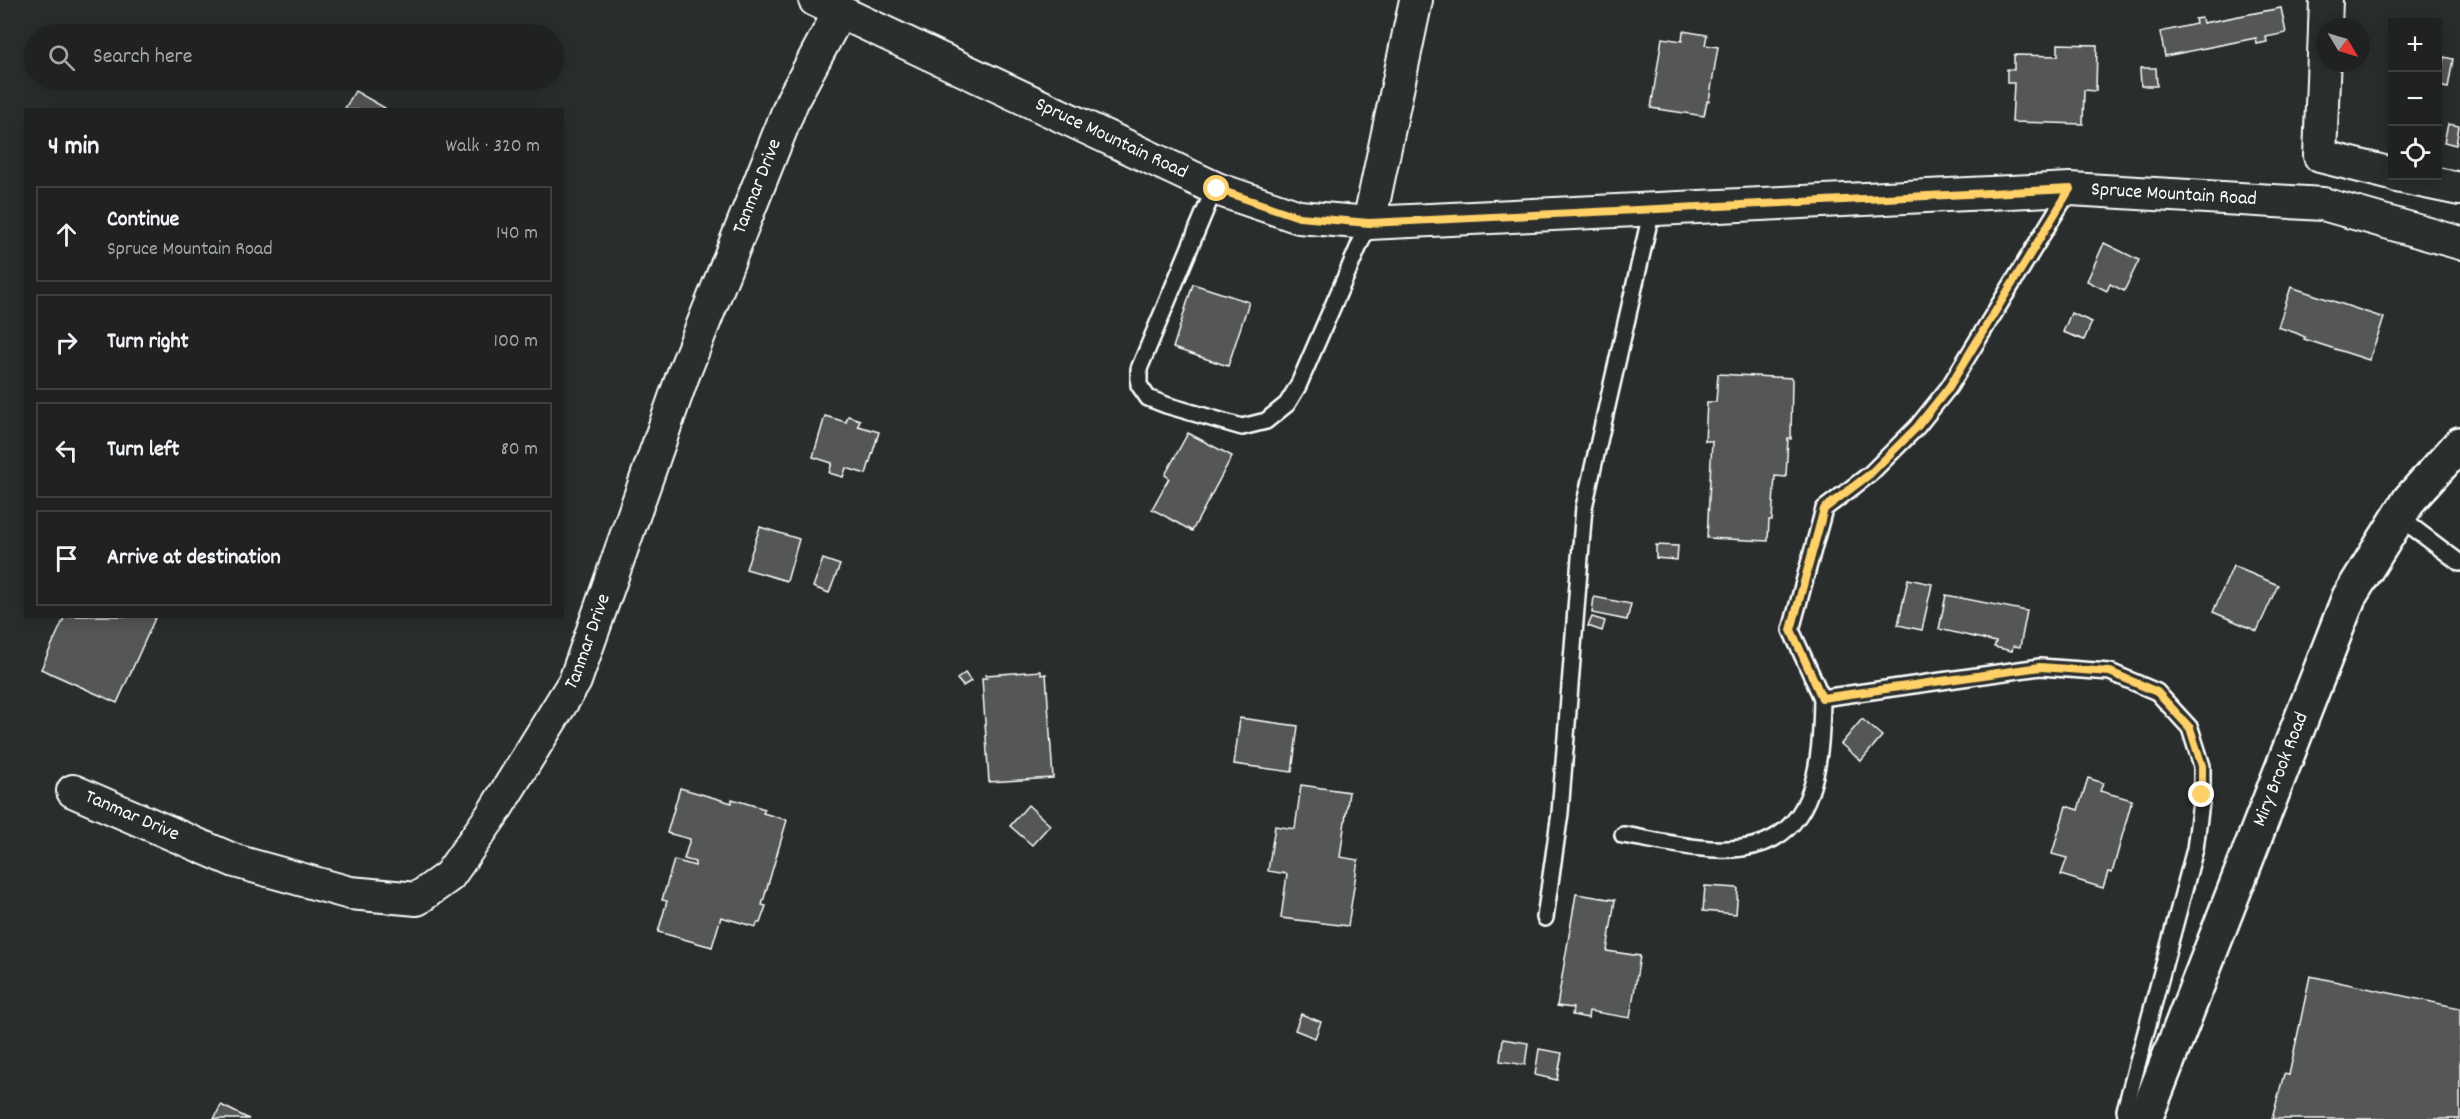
<!DOCTYPE html>
<html lang="en">
<head>
<meta charset="utf-8">
<style>
  :root { --surface:#202222; --page:#282a2a; --text:#f1f3f6; --muted:#a2a4a5; --line:#3d3f40 }
  body { margin:0; font-family:Dekko,sans-serif; background:var(--page); color:var(--text) }
  .controls { position:absolute; right:18px; top:18px; display:grid; overflow:hidden; border-radius:0px; box-shadow:0 3px 15px #0003 }
  .controls button { width:54px; height:54px; display:grid; place-items:center; padding:0; border:0; border-bottom:2px solid var(--line); background:var(--surface); color:var(--text); font:30px sans-serif }
  .compass { position:absolute; left:2316px; top:18px; width:54px; height:54px; border-radius:50%; background:var(--surface); box-shadow:0 3px 15px #0003; rotate:128deg }
  .stop { position:absolute; width:18px; height:18px; margin:-14px; border:4px solid #ffd166; border-radius:50%; background:#fff }
  .stop.end { background:#ffd166; border-color:#fff; box-shadow:0 2px 6px #0008 }
  .list { margin:0; padding:0; list-style:none }
  h2 { display:flex; justify-content:space-between; align-items:center; height:78px; margin:0; padding:0 24px; font-size:26px }
  h2 small { font-size:20px; font-weight:400; color:var(--muted) }
  .list li { display:grid; grid-template-columns:39px 1fr auto; gap:18px; align-items:center; box-sizing:border-box; height:96px; margin:0 12px 12px; padding:0 12px; border:2px solid var(--line); border-radius:0px }
  .list b { display:block; font-size:22px; white-space:nowrap }
  .list p { margin:0; font-size:20px; white-space:nowrap; color:var(--muted) }
  .list em { font-size:20px; font-style:normal; color:var(--muted) }
  .icon { flex:none; width:33px; height:33px; fill:none; stroke:currentColor; stroke-width:2; stroke-linecap:round; stroke-linejoin:round }
  .map { position:relative; flex:none; width:2460px; height:1119px; overflow:hidden }
  .search { position:absolute; background:var(--surface); box-shadow:0 3px 15px #0003; left:24px; top:24px; width:540px; height:66px; display:flex; align-items:center; gap:15px; box-sizing:border-box; padding:0 21px; border-radius:33px; color:var(--muted); font-size:22px }
  .panel { position:absolute; background:var(--surface); box-shadow:0 3px 15px #0003; left:24px; top:108px; width:540px; height:510px; border-radius:0px }
  .map>svg:first-child { display:block }
</style>
</head>
<body>
<div class="map">
<svg width="2460" height="1119" viewBox="0 0 2460 1119">
  <rect width="100%" height="100%" fill="#2a2d2e"/>
  <filter id="ink" filterUnits="userSpaceOnUse"><feTurbulence type="fractalNoise" baseFrequency=".0167" numOctaves="2"/><feDisplacementMap in="SourceGraphic" scale="12" xChannelSelector="R" yChannelSelector="G"/><feConvolveMatrix kernelMatrix="1 2 1 2 8 2 1 2 1" color-interpolation-filters="sRGB"/></filter>
  <g filter="url(#ink)">
    <g fill="#555758" stroke="#fff" stroke-width="1.5">
      <polygon points="2281,8 2286,33 2266,37 2267,42 2257,44 2256,38 2165,56 2160,32 2196,24 2195,19 2202,18 2203,23"/>
      <polygon points="1683,31 1707,35 1705,45 1718,47 1709,101 1707,101 1704,116 1651,108 1662,38 1682,41"/>
      <polygon points="2058,44 2097,45 2096,91 2084,90 2083,124 2012,122 2014,83 2007,83 2007,69 2014,70 2014,55 2058,56"/>
      <polygon points="2444,57 2453,59 2448,88 2439,86"/>
      <polygon points="2140,68 2156,68 2157,86 2141,86"/>
      <polygon points="355,91 385,108 384,110 344,110"/>
      <polygon points="2448,124 2459,126 2456,145 2444,142"/>
      <polygon points="2104,243 2139,260 2124,291 2110,284 2107,291 2087,281"/>
      <polygon points="1193,284 1249,302 1228,366 1173,348"/>
      <polygon points="2291,287 2384,318 2369,360 2304,339 2305,337 2296,333 2278,327"/>
      <polygon points="2071,313 2092,322 2084,340 2063,332"/>
      <polygon points="1718,374 1792,378 1791,439 1788,438 1786,477 1775,476 1772,520 1769,520 1768,541 1707,538 1712,441 1705,441 1707,402 1716,402"/>
      <polygon points="825,416 846,422 848,416 860,420 858,426 879,432 866,474 846,468 843,477 829,473 832,463 813,457"/>
      <polygon points="1188,433 1232,456 1192,531 1152,509 1169,478 1165,475"/>
      <polygon points="760,527 799,539 787,581 746,569"/>
      <polygon points="1656,545 1678,546 1677,560 1656,558"/>
      <polygon points="823,559 840,565 829,593 813,587"/>
      <polygon points="2233,566 2278,585 2257,631 2213,612"/>
      <polygon points="1908,579 1932,584 1922,630 1898,625"/>
      <polygon points="1946,595 2027,611 2020,647 2013,646 2012,651 1994,647 1996,642 1939,629"/>
      <polygon points="1594,597 1631,604 1627,620 1592,613"/>
      <polygon points="65,616 156,616 117,703 41,669"/>
      <polygon points="1592,617 1605,621 1602,631 1588,626"/>
      <polygon points="1041,671 1041,675 1046,674 1053,778 989,782 982,678 987,678 986,675"/>
      <polygon points="965,673 971,681 963,686 957,679"/>
      <polygon points="1240,718 1298,726 1292,772 1234,764"/>
      <polygon points="1862,719 1882,736 1861,761 1841,744"/>
      <polygon points="2088,778 2103,783 2100,791 2132,800 2112,873 2108,872 2103,888 2061,875 2067,858 2052,854 2066,806 2078,810"/>
      <polygon points="1301,785 1349,792 1340,857 1358,860 1348,926 1281,918 1287,874 1268,871 1275,826 1295,829"/>
      <polygon points="680,788 732,803 732,799 765,809 763,813 787,820 762,905 766,906 760,923 757,923 756,927 721,917 712,947 658,932 667,901 662,900 674,860 695,866 695,862 684,859 690,839 667,833"/>
      <polygon points="1028,805 1050,825 1032,845 1010,826"/>
      <polygon points="1705,886 1738,888 1736,914 1703,911"/>
      <polygon points="1576,894 1615,900 1607,951 1640,956 1630,1018 1589,1011 1588,1018 1572,1015 1573,1008 1557,1006"/>
      <polygon points="2310,976 2460,1008 2460,1119 2272,1119 2284,1074 2289,1075"/>
      <polygon points="1301,1014 1321,1022 1315,1038 1295,1030"/>
      <polygon points="1503,1039 1528,1043 1525,1065 1500,1061"/>
      <polygon points="1539,1049 1562,1053 1557,1080 1535,1075"/>
      <polygon points="221,1105 249,1119 214,1119"/>
    </g>
    <g fill="none" stroke-linecap="round" stroke-linejoin="round">
      <g stroke="#fff" stroke-width="20">
        <g id="lane">
          <polyline points="1215,187 1139,369 1139,385 1148,398 1166,405 1242,427 1266,421 1287,404 1298,386 1369,223"/>
          <polyline points="2070,189 1949,387 1917,427 1870,474 1824,509 1791,630 1822,698 2040,667 2110,672 2157,692 2190,728 2202,766 2202,795 2195,849 2125,1110 2127,1119"/>
          <polyline points="2399,517 2460,563"/>
          <path d="M1623 835C1661 841 1704 853 1742 848 1818 839 1821 758 1822 698"/>
          <polyline points="1545,918 1560,813 1584,507 1652,209"/>
        </g>
      </g>
      <g stroke="#fff" stroke-width="36">
        <g id="street">
          <path id="s1" d="M815 0 1217 189 1299 217 1369 223 2070 189 2323 204 2460 243"/>
          <polyline points="2325,27 2326,0"/>
          <polyline points="2325,29 2320,156 2392,174"/>
          <polyline points="2397,176 2460,189"/>
          <polyline points="1369,223 1416,0"/>
          <path id="s2" d="M73 791 235 861 350 893 417 899 449 876 492 815 575 681 683 375 793 99 839 13"/>
        </g>
      </g>
      <g stroke="#fff" stroke-width="38">
        <g id="secondary">
          <path id="s3" d="M2145 1119 2349 597 2410 499 2460 444"/>
        </g>
      </g>
      <use href="#lane" stroke="#2a2d2e" stroke-width="15"/>
      <use href="#street" stroke="#2a2d2e" stroke-width="32"/>
      <use href="#secondary" stroke="#2a2d2e" stroke-width="33"/>
    </g>
  </g>
  <g fill="none" stroke-linecap="round" stroke-linejoin="round" filter="url(#ink)">
    <polyline stroke="#ffd166" stroke-width="8" points="1217,189 1299,217 1369,223 2070,189 1949,387 1917,427 1870,474 1824,509 1791,630 1822,698 2040,667 2110,672 2157,692 2190,728 2202,766 2202,795"/>
  </g>
  <g text-anchor="middle" dominant-baseline="central" stroke-width="4.5" stroke-linejoin="round" paint-order="stroke">
    <g font-size="20" fill="#fff" stroke="#2a2d2e">
      <text stroke="none"><textPath href="#s1" startOffset="327">Spruce Mountain Road</textPath></text>
      <text stroke="none"><textPath href="#s2" startOffset="1162">Tanmar Drive</textPath></text>
      <text stroke="none"><textPath href="#s1" startOffset="1407">Spruce Mountain Road</textPath></text>
      <text stroke="none"><textPath href="#s2" startOffset="676">Tanmar Drive</textPath></text>
      <text stroke="none"><textPath href="#s3" startOffset="375">Miry Brook Road</textPath></text>
      <text stroke="none"><textPath href="#s2" startOffset="64">Tanmar Drive</textPath></text>
    </g>
  </g>
</svg>
<div class="controls">
<button>+</button>
<button>−</button>
<button><svg class="icon" aria-label="locate" viewBox="0 0 24 24"><circle cx="12" cy="12" r="6"/><path d="M12 2v4M12 18v4M2 12h4M18 12h4"/></svg></button>
</div>
<svg class="compass" viewBox="-18 -18 36 36"><path d="M0-13l5 13h-10z" fill="#e53935"/><path d="M0 13l5-13h-10z" fill="#a2a4a5"/></svg>
<div class="stop" style="left:1217px;top:189px"></div>
<div class="stop end" style="left:2202px;top:795px"></div>
<div class="search"><svg class="icon" aria-label="search" viewBox="0 0 24 24"><circle cx="10" cy="10" r="6"/><path d="M15 15l6 6"/></svg>Search here</div>
<section class="panel">
<h2>4 min<small>Walk · 320 m</small></h2>
<ul class="list">
<li><svg class="icon" aria-label="ahead" viewBox="0 0 24 24"><path d="M12 20V5M6 11l6-6 6 6"/></svg><div><b>Continue</b><p>Spruce Mountain Road</p></div><em>140 m</em></li>
<li><svg class="icon" aria-label="right" viewBox="0 0 24 24"><path d="M7 20v-9h11M14 6l5 5-5 5"/></svg><div><b>Turn right</b></div><em>100 m</em></li>
<li><svg class="icon" aria-label="left" viewBox="0 0 24 24"><path d="M17 20v-9H6M10 6l-5 5 5 5"/></svg><div><b>Turn left</b></div><em>80 m</em></li>
<li><svg class="icon" aria-label="arrive" viewBox="0 0 24 24"><path d="M6 21V4h12l-3 4 3 4H6"/></svg><div><b>Arrive at destination</b></div></li>
</ul>
</section>
</div>
</body>
</html>
